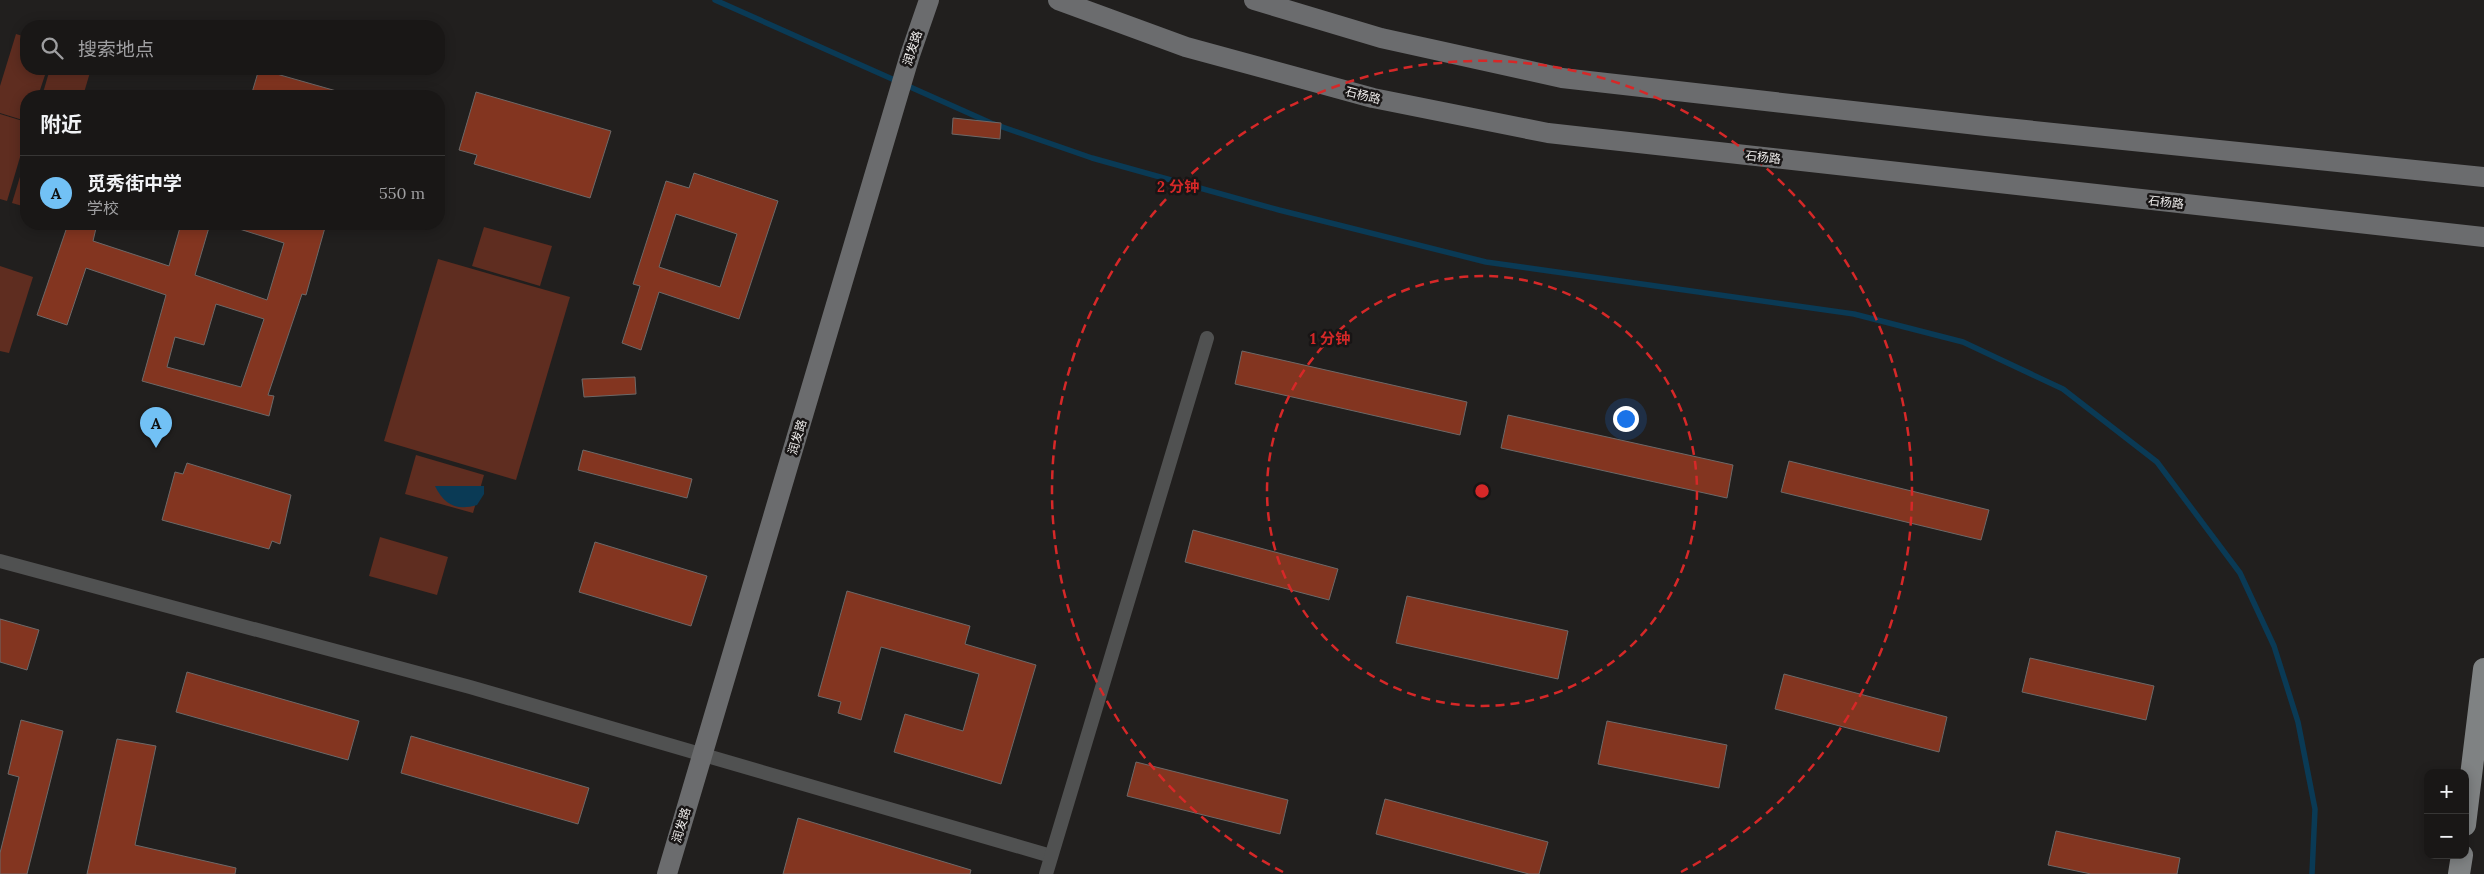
<!DOCTYPE html>
<html lang="zh">
<head>
<meta charset="utf-8">
<style>
  :root { --surface:#191716; --page:#22201f; --text:#f1f3f6; --muted:#9f9fa1; --line:#373635; --accent:#72c1f5 }
  body { margin:0; font-family:Lora,"Noto Sans SC",serif; background:var(--page); color:var(--text) }
  .controls { position:absolute; right:15px; bottom:15px; display:grid; overflow:hidden; border-radius:10px; box-shadow:0 2px 12px #0003 }
  .controls button { width:45px; height:45px; display:grid; place-items:center; padding:0; border:0; border-bottom:1px solid var(--line); background:var(--surface); color:var(--text); font:25px sans-serif }
  .you { position:absolute; left:1625px; top:418px; width:18px; height:18px; margin:-12px; border:4px solid #fff; border-radius:50%; background:#1a73e8; box-shadow:0 0 0 8px #1a73e833 }
  .badge { display:grid; place-items:center; width:32px; height:32px; border-radius:50%; background:var(--accent); color:#111; font-size:16px; font-weight:700 }
  .pin { position:absolute; translate:-50% -41px; filter:drop-shadow(0 1px 2px #0008) }
  .pin::after { content:''; position:absolute; top:26px; width:18px; height:15px; background:inherit; clip-path:polygon(0 0,100% 0,50% 100%) }
  .list { margin:0; padding:0; list-style:none }
  h2 { display:flex; justify-content:space-between; align-items:center; height:65px; margin:0; padding:0 20px; font-size:21px }
  h2 small { font-size:16px; font-weight:400; color:var(--muted) }
  .list li { display:grid; grid-template-columns:32px 1fr auto; gap:15px; align-items:center; box-sizing:border-box; height:75px; padding:0 20px; border-top:1px solid var(--line) }
  .list b { display:block; font-size:19px; white-space:nowrap }
  .list p { margin:0; font-size:16px; white-space:nowrap; color:var(--muted) }
  .list em { font-size:16px; font-style:normal; color:var(--muted) }
  .icon { flex:none; width:28px; height:28px; fill:none; stroke:currentColor; stroke-width:2; stroke-linecap:round; stroke-linejoin:round }
  .map { position:relative; flex:none; width:2484px; height:874px; overflow:hidden }
  .search { position:absolute; background:var(--surface); box-shadow:0 2px 12px #0003; left:20px; top:20px; width:425px; height:55px; display:flex; align-items:center; gap:12px; box-sizing:border-box; padding:0 18px; border-radius:20px; color:var(--muted); font-size:19px }
  .panel { position:absolute; background:var(--surface); box-shadow:0 2px 12px #0003; left:20px; top:90px; width:425px; height:140px; border-radius:20px }
  .map>svg:first-child { display:block }
</style>
</head>
<body>
<div class="map">
<svg width="2484" height="874" viewBox="0 0 2484 874">
  <rect width="100%" height="100%" fill="#211f1e"/>
  <g fill="#5f2d20">
    <polygon points="16,34 26,37 26,69 47,69 38,96 26,96 26,121 0,113 0,86"/>
    <polygon points="50,69 91,69 83,96 42,96"/>
    <polygon points="0,114 26,122 26,137 7,201 0,199"/>
    <polygon points="26,157 26,207 12,203"/>
    <polygon points="484,227 552,246 540,286 472,266"/>
    <polygon points="438,259 570,297 516,480 384,441"/>
    <polygon points="0,266 33,277 9,353 0,351"/>
    <polygon points="416,455 484,475 473,513 405,494"/>
    <polygon points="380,537 448,557 437,595 369,576"/>
  </g>
  <path fill="#0a3a55" d="M435 486H484V494L477 505C457 511 444 505 435 486Z"/>
  <g fill="none" stroke-linecap="round" stroke-linejoin="round">
    <polyline stroke="#0a3a55" stroke-width="5.5" points="715,0 991,123 1092,158 1279,210 1486,262 1854,314 1963,342 2063,389 2157,462 2240,573 2274,646 2298,722 2315,809 2312,874"/>
  </g>
  <g fill="#833520" stroke="#6d6968" fill-rule="evenodd">
    <polygon points="259,69 340,92 339,96 251,96"/>
    <polygon points="476,92 611,131 590,198 474,164 477,155 459,150"/>
    <polygon points="953,118 1001,123 1000,139 952,134"/>
    <path d="M694 173 778 201 739 319 659 292 641 350 622 343 640 286 633 284 666 181 689 188ZM676 214 737 234 720 287 659 267Z"/>
    <path d="M68 224H97L93 241 169 266 181 224H210L195 275 267 300 284 243 233 227 234 224H326L306 295 302 294 268 395 274 396 269 416 142 381 166 295 86 268 67 325 37 315ZM216 304 264 319 241 387 167 367 175 337 204 345Z"/>
    <polygon points="1242,351 1467,402 1460,435 1235,384"/>
    <polygon points="635,377 636,394 584,397 582,379"/>
    <polygon points="1508,415 1733,465 1727,498 1501,448"/>
    <polygon points="583,450 692,479 687,498 578,470"/>
    <polygon points="1789,461 1989,510 1981,540 1781,492"/>
    <polygon points="187,463 291,495 280,544 272,541 269,549 162,520 175,472 183,474"/>
    <polygon points="1193,530 1338,569 1329,600 1185,562"/>
    <polygon points="595,542 707,576 691,626 579,592"/>
    <polygon points="847,591 970,626 965,644 1036,665 1001,784 894,752 905,714 963,731 979,674 881,647 861,720 838,713 841,702 818,696"/>
    <polygon points="1407,596 1568,631 1558,679 1396,643"/>
    <polygon points="0,619 39,630 27,670 0,662"/>
    <polygon points="2030,658 2154,686 2146,720 2022,692"/>
    <polygon points="187,672 359,721 348,760 176,712"/>
    <polygon points="1784,674 1947,717 1939,752 1775,709"/>
    <polygon points="21,720 63,731 27,874 0,874 0,853 19,777 8,774"/>
    <polygon points="1607,721 1727,745 1719,788 1598,764"/>
    <polygon points="411,736 589,788 578,824 401,773"/>
    <polygon points="117,739 156,746 135,845 236,868 235,874 87,874"/>
    <polygon points="1136,762 1288,800 1280,834 1127,796"/>
    <polygon points="1385,799 1548,842 1539,874 1529,874 1376,834"/>
    <polygon points="798,818 971,870 970,874 783,874"/>
    <polygon points="2056,831 2180,858 2177,874 2091,874 2048,865"/>
  </g>
  <g fill="none" stroke-linecap="round" stroke-linejoin="round">
    <g stroke="#505151" stroke-width="14">
      <polyline points="0,561 470,687 1051,856"/>
      <polyline points="1046,874 1207,338"/>
    </g>
    <g stroke="#6b6c6e" stroke-width="20">
      <polyline points="1058,0 1186,47 1373,98 1548,133 2484,237"/>
      <polyline points="1254,0 1381,38 1562,78 1986,126 2484,177"/>
      <polyline points="667,874 910,55 929,0"/>
    </g>
    <g stroke="#7f8283" stroke-width="22">
      <polyline points="2465,825 2484,669"/>
      <polyline points="2459,874 2462,855"/>
    </g>
  </g>
  <g fill="none" stroke="#d62828" stroke-width="2.5" stroke-dasharray="9 6">
    <circle cx="1482" cy="491" r="215"/>
    <path d="M1283 872A430 430 0 1 1 1681 872"/>
  </g>
  <g text-anchor="middle" dominant-baseline="central" stroke-width="5" stroke-linejoin="round" paint-order="stroke">
    <g font-size="12" fill="#eeeceb" stroke="#181515">
      <text transform="translate(912 48) rotate(-72)">润发路</text>
      <text transform="translate(1363 95) rotate(14)">石杨路</text>
      <text transform="translate(1763 157) rotate(6)">石杨路</text>
      <text transform="translate(2166 202) rotate(6)">石杨路</text>
      <text transform="translate(797 437) rotate(-73)">润发路</text>
      <text transform="translate(681 825) rotate(-73)">润发路</text>
    </g>
  </g>
  <circle cx="1482" cy="491" r="8" fill="#d62828" stroke="#181515" stroke-width="2.5"/>
  <g font-size="15" text-anchor="middle" font-weight="bold" fill="#d62828" stroke="#181515" stroke-width="5" stroke-linejoin="round" paint-order="stroke">
    <text x="1178" y="192">2 分钟</text>
    <text x="1330" y="344">1 分钟</text>
  </g>
</svg>
<div class="controls">
<button>+</button>
<button>−</button>
</div>
<div class="you"></div>
<div class="pin badge" style="left:156px;top:448px">A</div>
<div class="search"><svg class="icon" aria-label="search" viewBox="0 0 24 24"><circle cx="10" cy="10" r="6"/><path d="M15 15l6 6"/></svg>搜索地点</div>
<section class="panel">
<h2>附近<small></small></h2>
<ul class="list">
<li><span class="badge">A</span><div><b>觅秀街中学</b><p>学校</p></div><em>550 m</em></li>
</ul>
</section>
</div>
</body>
</html>
